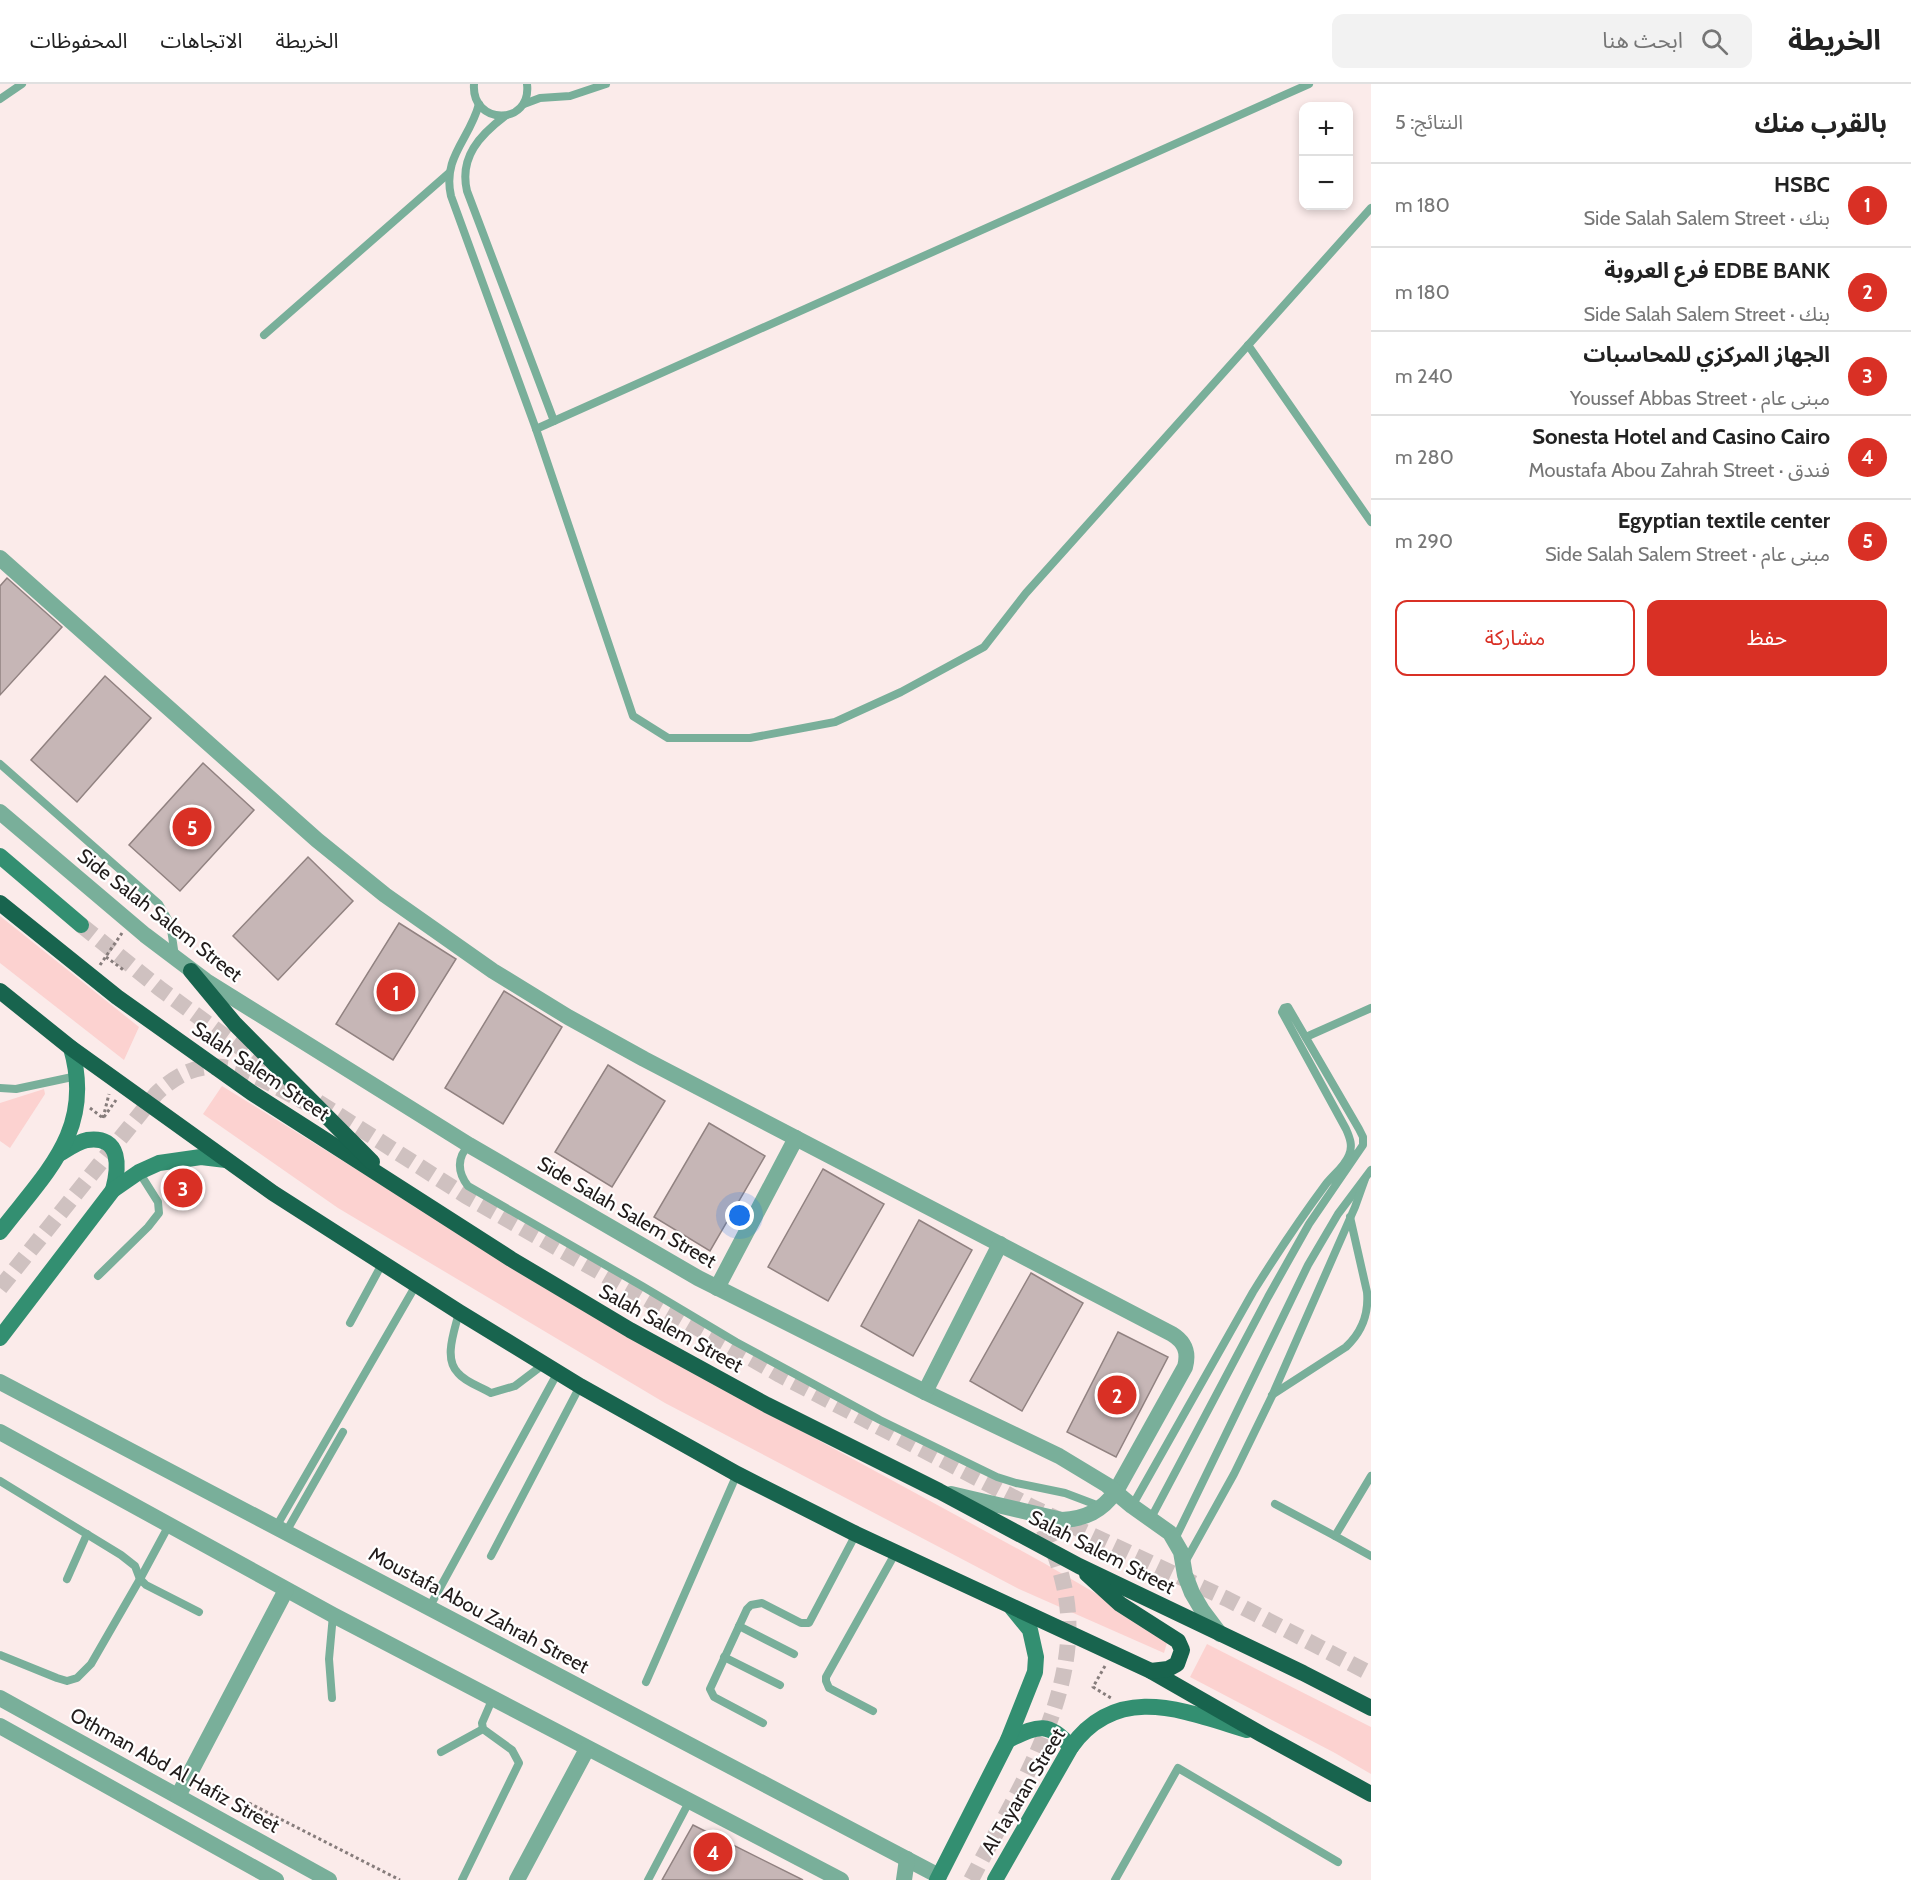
<!DOCTYPE html>
<html lang="ar">
<head>
<meta charset="utf-8">
<style>
  :root { --surface:#fff; --page:#f2f2f2; --text:#222; --muted:#767676; --line:#e0e0e0; --accent:#d93025 }
  body { margin:0; font-family:Cabin,"Noto Sans Arabic",sans-serif; background:var(--page); color:var(--text); direction:rtl }
  .controls { position:absolute; right:18px; top:18px; display:grid; overflow:hidden; border-radius:12px; box-shadow:0 3px 9px #0003 }
  .controls button { width:54px; height:54px; display:grid; place-items:center; padding:0; border:0; border-bottom:2px solid var(--line); background:var(--surface); color:var(--text); font:30px sans-serif }
  .you { position:absolute; left:740px; top:1132px; width:21px; height:21px; margin:-15px; border:4px solid #fff; border-radius:50%; background:#1a73e8; box-shadow:0 0 0 9px #1a73e833 }
  .badge { display:grid; place-items:center; width:39px; height:39px; border-radius:50%; background:var(--accent); color:#fff; font-size:20px; font-weight:700 }
  .pin { position:absolute; translate:-50% -50%; border:3px solid #fff; box-shadow:0 2px 6px #0006 }
  .list { margin:0; padding:0; list-style:none }
  h2 { display:flex; justify-content:space-between; align-items:center; height:78px; margin:0; padding:0 24px; font-size:26px }
  h2 small { font-size:20px; font-weight:400; color:var(--muted) }
  .list li { display:grid; grid-template-columns:39px 1fr auto; gap:18px; align-items:center; box-sizing:border-box; height:84px; padding:0 24px; border-top:2px solid var(--line) }
  .list b { display:block; font-size:22px; white-space:nowrap }
  .list p { margin:0; font-size:20px; white-space:nowrap; color:var(--muted) }
  .list em { font-size:20px; font-style:normal; color:var(--muted) }
  .actions { display:flex; gap:12px; padding:18px 24px }
  .actions a { flex:1; padding:14px 0; border:2px solid var(--accent); border-radius:12px; text-align:center; font-size:21px; color:var(--accent) }
  .actions .main { background:var(--accent); color:#fff }
  .icon { flex:none; width:33px; height:33px; fill:none; stroke:currentColor; stroke-width:2; stroke-linecap:round; stroke-linejoin:round }
  .map { position:relative; flex:none; width:1371px; height:1796px; overflow:hidden; direction:ltr }
  header { display:flex; align-items:center; gap:36px; box-sizing:border-box; height:84px; padding:0 30px; background:var(--surface); border-bottom:2px solid var(--line) }
  header strong { font-size:28px }
  nav { display:flex; gap:33px; margin-inline-start:auto; font-size:21px }
  .search { width:420px; height:54px; background:var(--page); display:flex; align-items:center; gap:15px; box-sizing:border-box; padding:0 21px; border-radius:12px; color:var(--muted); font-size:22px }
  main { display:flex }
  aside { flex:1; background:var(--surface) }
  .map>svg:first-child { display:block }
</style>
</head>
<body>
<header>
<strong>الخريطة</strong>
<div class="search"><svg class="icon" aria-label="search" viewBox="0 0 24 24"><circle cx="10" cy="10" r="6"/><path d="M15 15l6 6"/></svg>ابحث هنا</div>
<nav><a>الخريطة</a><a>الاتجاهات</a><a>المحفوظات</a></nav>
</header>
<main>
<aside>
<h2>بالقرب منك<small>النتائج: 5</small></h2>
<ul class="list">
<li><span class="badge">1</span><div><b>HSBC</b><p>بنك · Side Salah Salem Street</p></div><em>180 m</em></li>
<li><span class="badge">2</span><div><b>EDBE BANK فرع العروبة</b><p>بنك · Side Salah Salem Street</p></div><em>180 m</em></li>
<li><span class="badge">3</span><div><b>الجهاز المركزي للمحاسبات</b><p>مبنى عام · Youssef Abbas Street</p></div><em>240 m</em></li>
<li><span class="badge">4</span><div><b>Sonesta Hotel and Casino Cairo</b><p>فندق · Moustafa Abou Zahrah Street</p></div><em>280 m</em></li>
<li><span class="badge">5</span><div><b>Egyptian textile center</b><p>مبنى عام · Side Salah Salem Street</p></div><em>290 m</em></li>
</ul>
<div class="actions"><a class="main">حفظ</a><a>مشاركة</a></div>
</aside>
<div class="map">
<svg width="1371" height="1796" viewBox="0 0 1371 1796">
  <rect width="100%" height="100%" fill="#fbebea"/>
  <g fill="#fcd2d0">
    <polygon points="0,832 139,943 124,976 0,879"/>
    <polygon points="222,1002 607,1241 1042,1478 1169,1552 1164,1569 1019,1505 665,1319 338,1124 203,1030"/>
    <polygon points="44,1005 45,1010 10,1064 0,1057 0,1019"/>
    <polygon points="1207,1560 1371,1643 1371,1690 1335,1669 1190,1593"/>
  </g>
  <g fill="#c6b6b6" stroke="#918281" stroke-width="1.5">
    <polygon points="7,494 62,543 0,611 0,502"/>
    <polygon points="105,592 151,634 77,718 31,676"/>
    <polygon points="203,679 254,726 180,807 129,761"/>
    <polygon points="308,773 353,817 278,896 233,852"/>
    <polygon points="399,839 456,875 393,976 336,940"/>
    <polygon points="504,907 562,943 503,1040 445,1004"/>
    <polygon points="608,981 665,1017 612,1103 555,1068"/>
    <polygon points="709,1039 765,1072 710,1167 654,1133"/>
    <polygon points="823,1085 884,1120 828,1217 768,1183"/>
    <polygon points="919,1136 972,1166 913,1272 861,1242"/>
    <polygon points="1031,1189 1083,1219 1022,1327 970,1297"/>
    <polygon points="1118,1248 1168,1273 1116,1373 1067,1348"/>
    <polygon points="693,1741 803,1796 662,1796"/>
  </g>
  <g fill="none" stroke-linecap="round" stroke-linejoin="round">
    <g stroke="#cfc1c0" stroke-width="16" stroke-dasharray="16 8" stroke-linecap="butt">
      <polyline points="81,841 159,904 282,994"/>
      <polyline points="318,1018 466,1112 780,1291 1032,1423 1227,1515 1371,1590"/>
      <path d="M0 1204 156 1010C213 955 258 995 316 1024"/>
      <path d="M971 1796C1016 1709 1089 1601 1063 1498 1057 1471 1045 1447 1032 1423"/>
    </g>
    <g stroke="#867c7b" stroke-width="3" stroke-dasharray="3 3" stroke-linecap="butt">
      <polyline points="106,873 125,887"/>
      <polyline points="100,881 122,849"/>
      <polyline points="90,1024 103,1034"/>
      <polyline points="104,1033 116,1016"/>
      <polyline points="103,1034 109,1010"/>
      <polyline points="1105,1582 1093,1603 1111,1614"/>
      <polyline points="249,1719 400,1796"/>
    </g>
    <g stroke="#79af9a" stroke-width="8">
      <path d="M474 0C471 42 532 42 527 0"/>
      <polyline points="0,15 22,0"/>
      <path d="M479 20C470 55 442 73 451 112L536 345 633 632 668 654H750L835 638 901 608 984 563 1026 509 1371 124"/>
      <polyline points="524,20 540,14 570,12 606,0"/>
      <path d="M505 32C480 51 459 73 467 107L554 337"/>
      <polyline points="264,251 449,89"/>
      <polyline points="1248,261 1371,438"/>
      <polyline points="536,345 1309,0"/>
      <polyline points="0,680 159,820 170,839 175,872"/>
      <polyline points="1306,953 1371,924"/>
      <polyline points="0,1004 16,1005 77,992"/>
      <path d="M469 1061C457 1073 457 1088 468 1102L642 1202 736 1258 880 1336 997 1393 1016 1399 1065 1409 1102 1423"/>
      <polyline points="98,1192 148,1143 159,1129 158,1118 139,1088"/>
      <path d="M459 1228C455 1246 443 1274 458 1289 465 1298 481 1303 491 1309L515 1302 544 1280"/>
      <polyline points="350,1239 382,1180"/>
      <path d="M1272 1311 1346 1263C1362 1248 1369 1230 1367 1208L1350 1133"/>
      <polyline points="1371,1392 1335,1452 1371,1472"/>
      <polyline points="0,1397 121,1471 135,1482 140,1495 146,1501 199,1528"/>
      <polyline points="1275,1420 1335,1452"/>
      <path d="M1132 1422 1253 1208C1276 1171 1300 1135 1326 1100 1333 1091 1345 1082 1349 1071 1353 1062 1350 1054 1346 1045L1282 928 1284 924 1288 923 1359 1045 1363 1053V1061L1309 1140 1268 1213 1151 1434"/>
      <polyline points="276,1443 416,1201"/>
      <polyline points="286,1448 343,1348"/>
      <polyline points="1175,1455 1308,1181 1338,1130 1371,1086"/>
      <polyline points="491,1472 580,1302"/>
      <polyline points="1184,1480 1234,1390 1272,1312 1355,1123 1365,1095"/>
      <polyline points="67,1495 87,1450"/>
      <polyline points="429,1524 558,1288"/>
      <polyline points="739,1542 794,1570"/>
      <polyline points="0,1571 57,1594 67,1597 77,1594 91,1580 140,1495 169,1441"/>
      <polyline points="724,1573 780,1601"/>
      <polyline points="646,1598 737,1390"/>
      <polyline points="332,1614 329,1575 333,1531"/>
      <polyline points="873,1627 829,1604 826,1597 826,1593 896,1468"/>
      <polyline points="763,1639 714,1613 710,1605 747,1525 751,1521 762,1519 801,1539 809,1539 856,1450"/>
      <polyline points="441,1668 483,1645"/>
      <polyline points="462,1796 519,1679 512,1666 483,1645 482,1639 492,1616"/>
      <polyline points="648,1796 689,1718"/>
      <polyline points="1115,1796 1178,1684 1338,1778"/>
    </g>
    <g stroke="#79af9a" stroke-width="16">
      <path d="M0 474 317 756 385 811 493 887 568 933 644 975 1172 1250C1185 1258 1189 1268 1185 1283L1116 1407C1102 1427 1085 1435 1062 1436L951 1410"/>
      <polyline points="0,728 145,851 206,897 469,1061 698,1194 925,1308 1059,1372 1107,1401 1132,1422 1170,1449 1181,1468 1185,1491 1192,1509 1202,1526 1220,1550"/>
      <polyline points="717,1204 796,1054"/>
      <polyline points="0,1298 939,1792"/>
      <polyline points="925,1308 1000,1160"/>
      <polyline points="0,1348 333,1531 841,1796"/>
      <polyline points="0,1614 329,1796"/>
      <polyline points="0,1642 276,1796"/>
      <polyline points="178,1712 286,1506"/>
      <polyline points="517,1796 587,1665"/>
      <polyline points="904,1796 907,1775"/>
    </g>
    <g stroke="#338f71" stroke-width="16">
      <polyline points="0,772 81,841"/>
      <path d="M61 1069C69 1064 78 1058 87 1056 122 1051 119 1084 113 1106"/>
      <path d="M0 1148C46 1088 95 1046 71 964"/>
      <polyline points="0,1254 113,1106 139,1088 159,1079 201,1073 226,1076"/>
      <path d="M1008 1656C1038 1642 1047 1636 1071 1663"/>
      <polyline points="937,1796 1008,1656 1035,1588 1036,1573 1030,1546 1012,1524"/>
      <path d="M995 1796 1071 1663C1118 1598 1184 1627 1247 1646"/>
    </g>
    <g stroke="#18644e" stroke-width="16">
      <polyline points="0,819 117,913 252,1009 511,1175 630,1246 767,1321 939,1407 1079,1482 1303,1589 1371,1624"/>
      <polyline points="191,887 235,940 372,1078"/>
      <polyline points="0,907 71,964 273,1109 459,1228 580,1302 737,1390 856,1450 1151,1587 1261,1650 1371,1710"/>
      <polyline points="1087,1490 1120,1520 1178,1557 1182,1566 1177,1580 1168,1585 1151,1587"/>
    </g>
  </g>
  <g text-anchor="middle" dominant-baseline="central" stroke-width="4.5" stroke-linejoin="round" paint-order="stroke">
    <g font-size="20" fill="#201b1a" stroke="#fff">
      <text transform="translate(160 831) rotate(38)">Side Salah Salem Street</text>
      <text transform="translate(261 987) rotate(34)">Salah Salem Street</text>
      <text transform="translate(627 1128) rotate(30)">Side Salah Salem Street</text>
      <text transform="translate(671 1244) rotate(29)">Salah Salem Street</text>
      <text transform="translate(1102 1468) rotate(27)">Salah Salem Street</text>
      <text transform="translate(479 1526) rotate(28)">Moustafa Abou Zahrah Street</text>
      <text transform="translate(175 1686) rotate(29)">Othman Abd Al Hafiz Street</text>
      <text transform="translate(1023 1707) rotate(-59)">Al Tayaran Street</text>
    </g>
  </g>
</svg>
<div class="controls">
<button>+</button>
<button>−</button>
</div>
<div class="you"></div>
<div class="pin badge" style="left:396px;top:908px">1</div>
<div class="pin badge" style="left:1117px;top:1311px">2</div>
<div class="pin badge" style="left:183px;top:1104px">3</div>
<div class="pin badge" style="left:713px;top:1768px">4</div>
<div class="pin badge" style="left:192px;top:743px">5</div>
</div>
</main>
</body>
</html>
